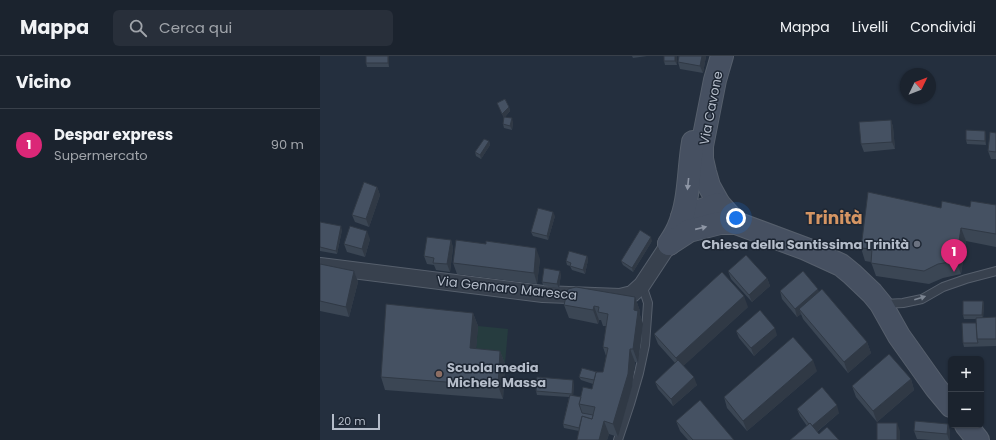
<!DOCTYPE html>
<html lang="it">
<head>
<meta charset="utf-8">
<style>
  :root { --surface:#1b232e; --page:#282f3a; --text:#f1f3f6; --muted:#a0a4aa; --line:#39404a; --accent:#db2777 }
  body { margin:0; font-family:Poppins,sans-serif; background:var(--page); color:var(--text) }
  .controls { position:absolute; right:12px; bottom:12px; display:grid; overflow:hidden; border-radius:6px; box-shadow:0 1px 3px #0004 }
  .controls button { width:36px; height:36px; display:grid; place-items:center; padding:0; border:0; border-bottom:1px solid var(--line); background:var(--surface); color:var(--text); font:20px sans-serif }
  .compass { position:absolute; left:580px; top:12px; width:36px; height:36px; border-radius:50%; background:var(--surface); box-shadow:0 1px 3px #0004; rotate:47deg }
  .scale { position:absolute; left:12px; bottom:10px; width:48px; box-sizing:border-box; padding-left:4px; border:2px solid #b4bcc9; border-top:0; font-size:11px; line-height:14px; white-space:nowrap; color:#b4bcc9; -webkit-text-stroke:3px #1d2633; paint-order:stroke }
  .you { position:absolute; left:416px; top:162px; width:14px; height:14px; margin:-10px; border:3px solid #fff; border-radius:50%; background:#1a73e8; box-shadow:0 0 0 6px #1a73e833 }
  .badge { display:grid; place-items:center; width:26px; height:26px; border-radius:50%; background:var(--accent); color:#fff; font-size:13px; font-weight:700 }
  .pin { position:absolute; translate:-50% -33px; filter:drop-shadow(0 1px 2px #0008) }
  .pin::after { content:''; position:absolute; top:21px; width:14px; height:12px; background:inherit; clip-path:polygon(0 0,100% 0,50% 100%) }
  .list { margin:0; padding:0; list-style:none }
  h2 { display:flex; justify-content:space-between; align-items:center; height:52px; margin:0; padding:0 16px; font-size:17px }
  h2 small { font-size:13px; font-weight:400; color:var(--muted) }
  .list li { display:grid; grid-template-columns:26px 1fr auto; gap:12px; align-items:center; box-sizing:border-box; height:72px; padding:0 16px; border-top:1px solid var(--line) }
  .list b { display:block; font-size:15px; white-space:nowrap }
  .list p { margin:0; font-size:13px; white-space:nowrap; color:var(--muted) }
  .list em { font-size:13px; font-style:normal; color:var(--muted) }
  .icon { flex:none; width:22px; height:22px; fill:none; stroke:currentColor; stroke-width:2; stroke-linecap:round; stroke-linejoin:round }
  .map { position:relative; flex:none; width:676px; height:384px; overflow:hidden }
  header { display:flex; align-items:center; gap:24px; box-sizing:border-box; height:56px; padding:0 20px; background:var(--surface); border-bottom:1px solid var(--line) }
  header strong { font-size:19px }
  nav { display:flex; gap:22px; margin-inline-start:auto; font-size:14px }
  .search { width:280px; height:36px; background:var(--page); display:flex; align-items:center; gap:10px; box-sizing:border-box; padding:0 14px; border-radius:6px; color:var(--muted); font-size:15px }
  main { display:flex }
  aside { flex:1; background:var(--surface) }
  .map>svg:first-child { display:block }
</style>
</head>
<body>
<header>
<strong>Mappa</strong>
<div class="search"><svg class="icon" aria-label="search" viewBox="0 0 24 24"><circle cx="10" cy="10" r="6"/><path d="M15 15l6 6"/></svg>Cerca qui</div>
<nav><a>Mappa</a><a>Livelli</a><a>Condividi</a></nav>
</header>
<main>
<aside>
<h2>Vicino<small></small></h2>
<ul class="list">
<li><span class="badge">1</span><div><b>Despar express</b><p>Supermercato</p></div><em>90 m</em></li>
</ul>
</aside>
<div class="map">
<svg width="676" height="384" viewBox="0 0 676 384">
  <rect width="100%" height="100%" fill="#242f3e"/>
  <polygon fill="#263c3f" points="158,270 188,273 185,308 155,306"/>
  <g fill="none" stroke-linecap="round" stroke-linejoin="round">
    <g stroke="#565f6c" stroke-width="10">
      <g id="lane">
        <polyline points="564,248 583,247 602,243 623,231 646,223 676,215"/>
        <polyline points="298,384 310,348 319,317 325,289 328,247 322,229"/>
      </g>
    </g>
    <g stroke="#565f6c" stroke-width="18">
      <polyline id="street" points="0,210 223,238 300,241 312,238 322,229 349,188"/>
    </g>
    <g stroke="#565f6c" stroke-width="24">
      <g id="secondary">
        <polyline points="402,0 395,24 382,90 382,103 385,116 389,130 399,148 416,167 486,193 521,209 532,218 552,237 561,248 579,280 616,332 631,350"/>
        <polyline points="362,161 399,148"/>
        <path d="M349 188C352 183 356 177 358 172 370 145 368 115 373 86"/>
        <polyline points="349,188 369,175 400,167 416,167"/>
        <polyline points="646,369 658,384"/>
      </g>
    </g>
    <use href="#lane" stroke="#38414e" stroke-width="8"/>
    <use href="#street" stroke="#38414e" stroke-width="16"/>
    <use href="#secondary" stroke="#465061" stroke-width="22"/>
  </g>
  <g fill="#3b4654">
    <polygon points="46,0 69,0 69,11 47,11 46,7"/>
    <polygon points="312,0 327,0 313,2"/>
    <polygon points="357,0 357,9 345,9 344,5"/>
    <polygon points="359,0 386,0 383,17 360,13 358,6"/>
    <polygon points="177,47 189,51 190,55 185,61 193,66 192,74 184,72 183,68 184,62"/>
    <polygon points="571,64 573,71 575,93 544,96 541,88"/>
    <polygon points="676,77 676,103 671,103 668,95"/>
    <polygon points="666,79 666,89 647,88 646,84"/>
    <polygon points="169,85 170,89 161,103 156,100 155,96"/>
    <polygon points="57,131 60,139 49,171 35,166 32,159"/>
    <polygon points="676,149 676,191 646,185 641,218 623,222 609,228 556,220 551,206 545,205 541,192 621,152 650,151"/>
    <polygon points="235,160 228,184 213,180 211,176"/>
    <polygon points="0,166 22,174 17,198 0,195"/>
    <polygon points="50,183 45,201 27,196 24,188"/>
    <polygon points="131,184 133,192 130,216 116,214 114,209 107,208 104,200"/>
    <polygon points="332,185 313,216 303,209 301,205"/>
    <polygon points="267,200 268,204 265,218 252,214 250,210 247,209 246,205"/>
    <polygon points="220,203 217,228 137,218 133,207"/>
    <polygon points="0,208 34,215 38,226 29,261 0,255"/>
    <polygon points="408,215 447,222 450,230 432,246 411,223"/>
    <polygon points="241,218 239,232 223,229 222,226"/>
    <polygon points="460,235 499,236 547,286 551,297 528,317 483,263 481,258 477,261 462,243"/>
    <polygon points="315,241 320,255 320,259 323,268 318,307 315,306 312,331 298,381 289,378 287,384 257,384 259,375 244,372 243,368 249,341 217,339 216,335 254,328 253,340 261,341 272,333 273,328 261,324 259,321 277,316 283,316 286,300 283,291 286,270 283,270 281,264 279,264 278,268 249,262 244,249"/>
    <polygon points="663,245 664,249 663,262 676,261 676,290 644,291 643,287 656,267 656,263 644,263 643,259"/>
    <polygon points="428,251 363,310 377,329 353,350 338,333 335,326 355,307 338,288 334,278"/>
    <polygon points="153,257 158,270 156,293 180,295 185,308 183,343 65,334 61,321"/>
    <polygon points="416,275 457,279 434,300 419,282"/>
    <polygon points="497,315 427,375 407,352 404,341"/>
    <polygon points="591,323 594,334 557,366 536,341 532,330"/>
    <polygon points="477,353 519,357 497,376 499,378 470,384 487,370 480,360"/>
    <polygon points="356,365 414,384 368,384 360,375"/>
    <polygon points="628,368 630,376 630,384 611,384 597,383 594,375"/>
  </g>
  <g fill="#303945">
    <polygon points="68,0 69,0 69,11 68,7"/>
    <polygon points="355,0 357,0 357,9 355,5"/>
    <polygon points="382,0 386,0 383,17 380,10"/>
    <polygon points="189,51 190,55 184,62 182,58"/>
    <polygon points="192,62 193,66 192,74 190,70"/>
    <polygon points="571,64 573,71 575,93 572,86"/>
    <polygon points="665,75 666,79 666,89 665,85"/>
    <polygon points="169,85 170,89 161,103 160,99"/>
    <polygon points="57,131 60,139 49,171 46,163"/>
    <polygon points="233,156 235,160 228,184 227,180"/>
    <polygon points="21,170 22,174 17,198 16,195"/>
    <polygon points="641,172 646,185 641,218 636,205"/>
    <polygon points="47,175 50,183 45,201 42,193"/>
    <polygon points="331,181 332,185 313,216 312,212"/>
    <polygon points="131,184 133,192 130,216 127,208"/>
    <polygon points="216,192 220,203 217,228 214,217"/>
    <polygon points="267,200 268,204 265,218 263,214"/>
    <polygon points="34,215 38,226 29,261 26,251"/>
    <polygon points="240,215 241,218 239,232 237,228"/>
    <polygon points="447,222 450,230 432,246 429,239"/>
    <polygon points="498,233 501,241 479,253 481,258 477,261 475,253"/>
    <polygon points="424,240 428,251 360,313 356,302"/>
    <polygon points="315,241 320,255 320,259 323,268 318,307 313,293 314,254"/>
    <polygon points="663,245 664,249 663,263 662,259"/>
    <polygon points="274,250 279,264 278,268 273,254"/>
    <polygon points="153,257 158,270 155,306 150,292"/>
    <polygon points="455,272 457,279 434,300 431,292"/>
    <polygon points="547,286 551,297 528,317 524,306"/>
    <polygon points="310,293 315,306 312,331 298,381 293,368"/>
    <polygon points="180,295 185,308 183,343 178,330"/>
    <polygon points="493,304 497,315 427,375 423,365"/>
    <polygon points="374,321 377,329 353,350 351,343"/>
    <polygon points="591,323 594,334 557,366 553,355"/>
    <polygon points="253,324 254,328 253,342 252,338"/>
    <polygon points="517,349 519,357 494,378 491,371"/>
    <polygon points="284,365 289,378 287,384 279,384"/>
    <polygon points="577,367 580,375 580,384 577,384"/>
    <polygon points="628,368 630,376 630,384 629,384 627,378"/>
  </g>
  <g fill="#455162" stroke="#303945">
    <rect x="46" y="0" width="22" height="7"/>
    <rect x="344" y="0" width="11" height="5"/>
    <polygon points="359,0 382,0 380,10 358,6"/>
    <polygon points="185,43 189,51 182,58 177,47"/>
    <polygon points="184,61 192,62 190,70 183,68"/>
    <polygon points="571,64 572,86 541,88 539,66"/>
    <polygon points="646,74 665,75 665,85 646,84"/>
    <polygon points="670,76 676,77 676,96 668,95"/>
    <polygon points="164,83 169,85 160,99 155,96"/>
    <polygon points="44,126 57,131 46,163 32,159"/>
    <polygon points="548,136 621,152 622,145 650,151 651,145 676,149 676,178 641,172 636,205 618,208 604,215 551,207 552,193 541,192"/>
    <polygon points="218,152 233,156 227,180 211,176"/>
    <polygon points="0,166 21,170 16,195 0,191"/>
    <polygon points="30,170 47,175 42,193 24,188"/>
    <polygon points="320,174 331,181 312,212 301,205"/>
    <polygon points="107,181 131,184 127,208 113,207 114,202 104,200"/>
    <polygon points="136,184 166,188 166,185 216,192 214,217 133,207"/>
    <polygon points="249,195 267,200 263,214 250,210 251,207 246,205"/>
    <polygon points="426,199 447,222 429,239 408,215"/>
    <polygon points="0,208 34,215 26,251 0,245"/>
    <polygon points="224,212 240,215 237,228 222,226"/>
    <polygon points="483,215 498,233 475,253 460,235"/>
    <polygon points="402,216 424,240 356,302 334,278"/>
    <polygon points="256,231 315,241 314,254 318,255 313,293 310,293 308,318 293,368 284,365 279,384 257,384 262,360 272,363 275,351 259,348 263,331 272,333 276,316 283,316 288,292 283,291 288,258 278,256 279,251 274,250 273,254 244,249 248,233"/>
    <polygon points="502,233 547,286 524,306 479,253"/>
    <polygon points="643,245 663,245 662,259 643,259"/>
    <polygon points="66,248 153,257 150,292 180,295 178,330 61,321"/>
    <polygon points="440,254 455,272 431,292 416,275"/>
    <polygon points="676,261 676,283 657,283 656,262"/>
    <polygon points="642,267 656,267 657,283 658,287 643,287"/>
    <polygon points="473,281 493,304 423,365 404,341"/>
    <polygon points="569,298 591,323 553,355 532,330"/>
    <polygon points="358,304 374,321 351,343 335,326"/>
    <polygon points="262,312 277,316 276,316 274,324 259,321"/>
    <polygon points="217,321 253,324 252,338 216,335"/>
    <polygon points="502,331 517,349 492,370 490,367 489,368 477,353"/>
    <polygon points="250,339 261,341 259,348 262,357 273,359 272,363 262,360 259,372 243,368"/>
    <polygon points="380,344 414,384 373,384 356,365"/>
    <polygon points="595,365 628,368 627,378 594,375"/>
    <polygon points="490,367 499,378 507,371 519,384 470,384"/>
    <rect x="557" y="367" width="20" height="17"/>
  </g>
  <defs><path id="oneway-solid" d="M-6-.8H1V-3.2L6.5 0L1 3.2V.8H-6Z"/></defs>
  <g fill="#8e96a5">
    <use href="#oneway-solid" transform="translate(368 128) rotate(96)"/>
    <use href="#oneway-solid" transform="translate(381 172) rotate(-13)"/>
  </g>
  <use fill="#7c8592" href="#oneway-solid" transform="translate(600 242) rotate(-17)"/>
  <circle fill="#6b7280" stroke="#1d2633" stroke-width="1.5" cx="597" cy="188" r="4"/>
  <circle fill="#8d6e63" stroke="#1d2633" stroke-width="1.5" cx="119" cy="318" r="4"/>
  <g text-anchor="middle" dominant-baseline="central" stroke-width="3" stroke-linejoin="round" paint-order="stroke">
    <g font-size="13" fill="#b4bcc9" stroke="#1d2633">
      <text transform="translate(391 52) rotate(-79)">Via Cavone</text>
      <text transform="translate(187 232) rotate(6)">Via Gennaro Maresca</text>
    </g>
    <g font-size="13" font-weight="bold" fill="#b4bcc9" stroke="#1d2633" text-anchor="end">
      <text x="589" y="188">Chiesa della Santissima Trinità</text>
      <text x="127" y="311" text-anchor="start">Scuola media<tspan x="127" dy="15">Michele Massa</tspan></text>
    </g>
    <g font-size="17" font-weight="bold" fill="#d59563" stroke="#1d2633">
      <text x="514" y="162">Trinità</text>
    </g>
  </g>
</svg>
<div class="controls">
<button>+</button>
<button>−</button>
</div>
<svg class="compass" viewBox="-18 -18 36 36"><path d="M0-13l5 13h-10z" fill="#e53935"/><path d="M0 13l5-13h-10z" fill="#a0a4aa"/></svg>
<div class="scale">20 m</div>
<div class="you"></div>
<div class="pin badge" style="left:634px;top:216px">1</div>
</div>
</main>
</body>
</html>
